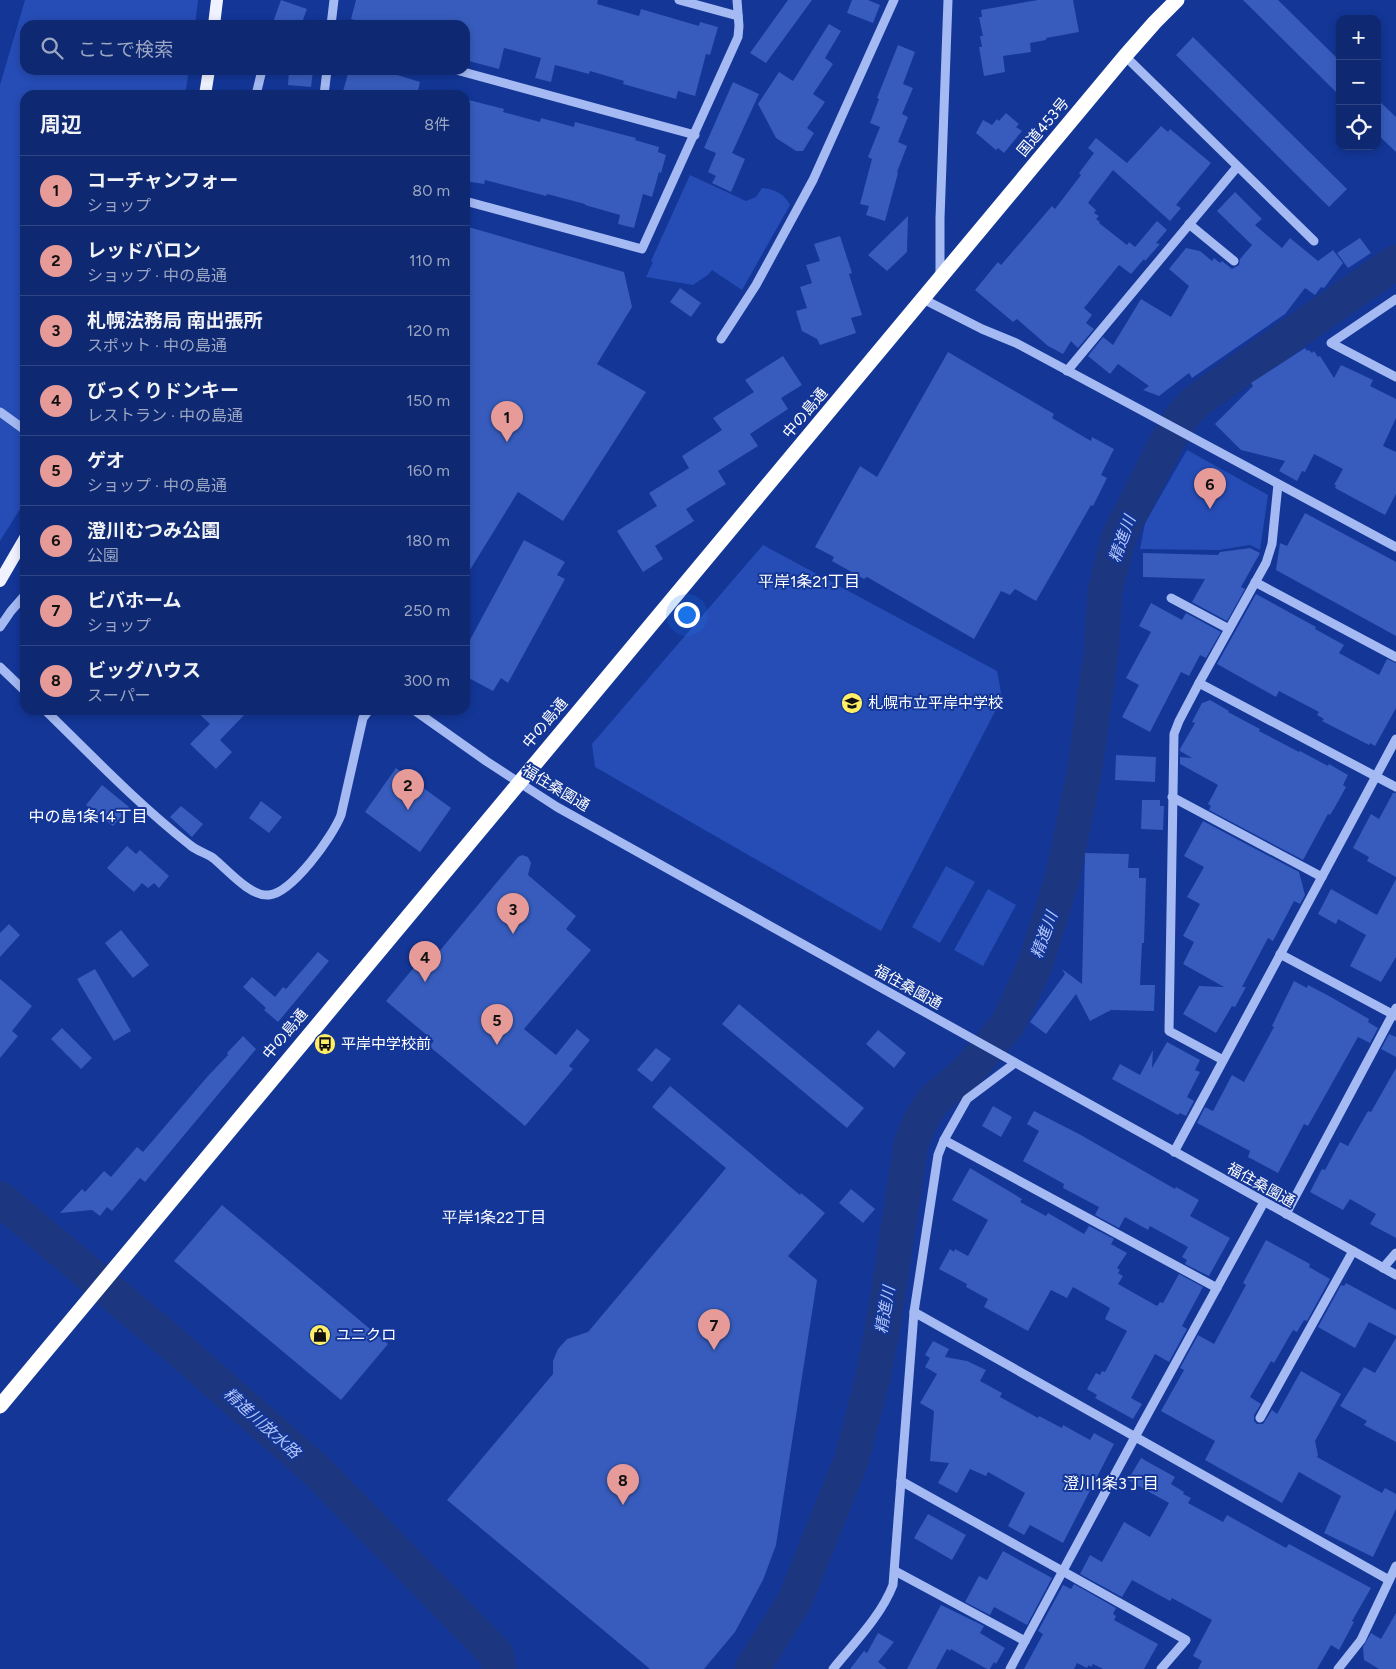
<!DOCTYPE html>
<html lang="ja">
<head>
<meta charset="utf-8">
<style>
  :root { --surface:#0e2871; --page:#1c3479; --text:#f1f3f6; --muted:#9ba6c3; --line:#2e4484; --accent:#e69b98 }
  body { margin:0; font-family:Figtree,"Noto Sans JP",sans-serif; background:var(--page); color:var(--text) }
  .controls { position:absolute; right:15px; top:15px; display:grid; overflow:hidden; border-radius:10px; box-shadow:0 2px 8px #0003 }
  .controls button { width:45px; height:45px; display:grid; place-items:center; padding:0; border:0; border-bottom:1px solid var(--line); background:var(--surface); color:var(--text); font:25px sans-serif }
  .you { position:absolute; left:686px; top:614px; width:18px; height:18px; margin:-12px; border:4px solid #fff; border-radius:50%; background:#1a73e8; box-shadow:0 0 0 8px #1a73e833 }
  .badge { display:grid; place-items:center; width:32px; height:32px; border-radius:50%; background:var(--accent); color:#111; font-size:16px; font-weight:700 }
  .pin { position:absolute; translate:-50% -41px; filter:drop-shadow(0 1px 2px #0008) }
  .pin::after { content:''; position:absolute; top:26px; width:18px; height:15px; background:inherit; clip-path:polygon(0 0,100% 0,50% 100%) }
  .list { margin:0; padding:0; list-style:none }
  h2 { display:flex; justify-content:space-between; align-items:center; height:65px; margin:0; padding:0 20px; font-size:21px }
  h2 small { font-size:16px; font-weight:400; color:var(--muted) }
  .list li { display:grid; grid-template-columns:32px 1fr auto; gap:15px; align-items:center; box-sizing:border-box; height:70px; padding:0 20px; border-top:1px solid var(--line) }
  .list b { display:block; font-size:19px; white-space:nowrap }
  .list p { margin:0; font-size:16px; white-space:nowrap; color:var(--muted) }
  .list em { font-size:16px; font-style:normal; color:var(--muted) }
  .icon { flex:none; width:28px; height:28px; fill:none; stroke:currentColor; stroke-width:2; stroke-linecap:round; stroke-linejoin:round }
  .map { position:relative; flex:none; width:1396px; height:1669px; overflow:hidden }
  .search { position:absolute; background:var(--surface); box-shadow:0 2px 8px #0003; left:20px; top:20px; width:450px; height:55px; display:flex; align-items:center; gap:12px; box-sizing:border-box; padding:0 18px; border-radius:15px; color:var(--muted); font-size:19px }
  .panel { position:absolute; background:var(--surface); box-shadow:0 2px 8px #0003; left:20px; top:90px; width:450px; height:625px; border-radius:15px }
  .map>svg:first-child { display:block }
</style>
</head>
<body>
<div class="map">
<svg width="1396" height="1669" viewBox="0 0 1396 1669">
  <rect width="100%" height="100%" fill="#133697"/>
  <g fill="#264db6">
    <polygon points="25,0 198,0 195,25 25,25 25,70 189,70 185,95 25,95 25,501 0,541 0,85"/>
    <path d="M690 175 746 201 756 197 762 188C774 189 785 194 790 205L742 290 712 270 709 274 693 285 646 277 653 262 651 261Z"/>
    <polygon points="1187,450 1268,495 1260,550 1250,545 1219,550 1140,549 1145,523"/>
    <polygon points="763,545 997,671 1002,698 881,931 595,767 592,744"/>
    <polygon points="946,866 975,882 940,943 912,927"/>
    <polygon points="988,889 1016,905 983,966 954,950"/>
  </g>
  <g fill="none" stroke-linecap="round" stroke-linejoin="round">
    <g stroke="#1c3680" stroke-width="35">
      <polyline points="0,1199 173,1344 316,1470 496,1654 499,1669"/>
      <polyline points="752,1669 795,1600 851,1461 873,1377 883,1327 911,1144 920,1121 934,1100 966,1073 1008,1024 1035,966 1063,875 1085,768 1101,653 1105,591 1119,536 1168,440 1181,418 1195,402 1396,262"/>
    </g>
  </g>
  <g fill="#375cbd">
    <polygon points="281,0 307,9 301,25 272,25"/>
    <polygon points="356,0 598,0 597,4 639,16 641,9 699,26 700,22 718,27 710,55 706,54 695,96 678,91 676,99 623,84 624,81 590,71 589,74 555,65 551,82 535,78 541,58 504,48 499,69 465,60 465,25 373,25 351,19"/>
    <polygon points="788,0 812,0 766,63 750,53"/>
    <polygon points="852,0 868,0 880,5 873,23 847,13"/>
    <polygon points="1038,0 1073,0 1079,32 1046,38 1046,40 1030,43 1031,52 1003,56 1005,72 984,76 979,47 982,47 980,36 983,36 979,17 982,17 981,10"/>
    <polygon points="1243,0 1278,0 1340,61 1340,96"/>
    <polygon points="829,24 841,31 825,58 833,64 813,94 825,102 807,128 814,133 803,151 796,151 776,138 758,104 779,72 793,81"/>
    <polygon points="1193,37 1347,189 1329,207 1176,55"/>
    <polygon points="898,45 915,52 903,84 913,88 902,114 908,117 898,142 907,146 897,172 898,173 885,221 866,215 869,206 860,204 872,159 868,157 880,127 870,123 879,99 877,98"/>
    <polygon points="289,70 313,70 311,87 288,85"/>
    <polygon points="349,70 381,70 420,82 417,95 342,95"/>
    <polygon points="733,82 759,94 732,153 745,159 731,192 712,183 716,176 708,172 716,153 704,148"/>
    <polygon points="465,99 504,109 503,112 540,122 541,118 574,127 575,122 636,138 635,140 659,147 658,152 666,155 661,173 659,172 652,197 643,194 634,228 618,224 620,215 585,205 585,204 547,194 546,196 485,180 484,184 465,181"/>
    <polygon points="1377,99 1396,117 1396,152 1377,134"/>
    <polygon points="1006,113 1019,124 1016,127 1022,131 1004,153 998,148 996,150 976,133 983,120 992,125 997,119 999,121"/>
    <polygon points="1161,126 1168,132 1170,129 1211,163 1176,205 1181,208 1170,221 1113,170 1093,196 1088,203 1096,210 1094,213 1099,216 1096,219 1100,222 1099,223 1127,245 1129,242 1135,247 1157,221 1167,230 1156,243 1160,244 1145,261 1144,259 1131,274 1119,265 1084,308 1092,315 1086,323 1094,329 1078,348 1071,341 1063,354 1048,346 1017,319 1013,322 975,290 998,262 1001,265 1052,206 1055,209 1081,175 1079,173 1094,153 1088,148 1096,138 1127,163"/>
    <polygon points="1235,192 1262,219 1255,225 1282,248 1290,238 1318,261 1333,250 1343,263 1324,288 1321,287 1315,295 1305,288 1285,314 1192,378 1189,373 1159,396 1143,390 1149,386 1118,364 1110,374 1088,356 1103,337 1113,345 1141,299 1171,317 1189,286 1169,269 1186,248 1200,251 1212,261 1214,258 1220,263 1222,261 1232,269 1239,265 1240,259 1252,245 1217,211"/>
    <polygon points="908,216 907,252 887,271 868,255"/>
    <polygon points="465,226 624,272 632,307 597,364 646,392 563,521 518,492 465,578"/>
    <polygon points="840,236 852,273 849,274 862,315 851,318 856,333 820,345 817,339 802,331 796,311 807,308 800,287 812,283 806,265 820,261 814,244"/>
    <polygon points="1360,238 1371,253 1348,268 1337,253"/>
    <polygon points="680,288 701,303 691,317 670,302"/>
    <polygon points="1305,348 1307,351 1309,350 1312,353 1314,351 1318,357 1320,356 1334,378 1341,365 1373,380 1370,386 1396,399 1396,418 1383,446 1396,452 1396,494 1385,515 1335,488 1336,485 1334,485 1343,469 1314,454 1305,472 1302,471 1297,481 1279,471 1285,461 1241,450 1215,424 1253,386 1251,383"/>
    <polygon points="948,352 1054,414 1052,418 1091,441 1092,437 1114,449 1101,475 1107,478 1093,506 1091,505 1036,601 1015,589 1010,595 1001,591 974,639 867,577 864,579 832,561 834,557 815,547 860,466 877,477"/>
    <polygon points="783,356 802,385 781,398 788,409 750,434 758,446 718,471 726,484 686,509 694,521 655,546 663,559 643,572 617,531 657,506 649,493 689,468 682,456 722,430 713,418 754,392 745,380"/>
    <polygon points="1305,513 1396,562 1396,636 1276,570 1280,543 1287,546"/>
    <polygon points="524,540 565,562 557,575 565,579 508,683 501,678 493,691 465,676 465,649"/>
    <polygon points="1250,548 1260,553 1241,587 1245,589 1227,621 1192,602 1205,579 1143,577 1143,553 1218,555 1220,552"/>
    <polygon points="1256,594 1316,627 1315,629 1344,645 1339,653 1379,675 1387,659 1396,663 1396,708 1375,746 1370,743 1369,745 1322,721 1324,719 1317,715 1319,712 1279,691 1276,697 1217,664"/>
    <polygon points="1151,603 1182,620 1186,613 1221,632 1206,658 1200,655 1189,676 1181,672 1150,732 1122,717 1139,685 1126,678 1151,632 1139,626"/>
    <polygon points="1210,700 1229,711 1228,712 1260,729 1259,731 1299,752 1300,751 1328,766 1329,764 1348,775 1343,785 1346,787 1335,807 1330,815 1328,814 1303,860 1209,810 1211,806 1208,804 1218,785 1180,764 1180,757 1192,758 1180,751 1180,749 1195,723 1192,722 1202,703"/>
    <polygon points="195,710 249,710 220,740 232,752 216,769 190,744 210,724"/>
    <polygon points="1116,755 1156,757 1155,782 1115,780"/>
    <polygon points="396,768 451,808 420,852 365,812"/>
    <polygon points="102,785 129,807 113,826 86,805"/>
    <polygon points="1393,793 1396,793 1396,877 1367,861 1369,857 1353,848 1371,814 1379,819"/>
    <polygon points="1142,800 1160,800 1160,806 1164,806 1163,830 1141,829"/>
    <polygon points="261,801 282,817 269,833 249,818"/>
    <polygon points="181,806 203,824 192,837 170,817"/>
    <polygon points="1203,821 1299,872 1305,895 1300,904 1294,901 1273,941 1268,938 1242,987 1246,987 1235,1007 1232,1006 1216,1033 1183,1014 1199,986 1224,987 1183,964 1194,942 1183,936 1200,904 1187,897 1204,867 1184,856"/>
    <polygon points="127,846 136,854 140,850 169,876 159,888 154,883 148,888 142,883 134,892 107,868"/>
    <polygon points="1085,853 1129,854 1128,868 1139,868 1139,878 1146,878 1144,943 1142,943 1140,985 1155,985 1154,1011 1111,1010 1090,1021 1076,994 1046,1034 1030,1022 1065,974 1062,969 1082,984"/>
    <polygon points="522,855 528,857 531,863 528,875 576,916 566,929 591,950 524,1029 556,1055 577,1029 590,1040 569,1066 573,1069 525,1126 429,1046 434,1041 386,1001 425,954 432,960 518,857"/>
    <polygon points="1396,879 1396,957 1381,982 1350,966 1366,935 1338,919 1336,924 1318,914 1331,889 1377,915"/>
    <polygon points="9,924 20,935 0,957 0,933"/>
    <polygon points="121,930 149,965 133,978 105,943"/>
    <polygon points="318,952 329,961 278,1022 264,1010 266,1008 243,987 252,977 275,997 283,987 286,989"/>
    <polygon points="95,969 131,1031 114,1041 77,979"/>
    <polygon points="0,979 32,1006 12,1031 18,1036 0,1058"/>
    <polygon points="1294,981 1307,988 1308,985 1329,996 1369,1019 1368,1022 1378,1028 1370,1043 1358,1037 1308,1126 1304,1124 1278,1173 1248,1157 1250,1151 1197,1123 1205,1107 1213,1111 1232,1075 1244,1082 1274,1027 1272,1026"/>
    <polygon points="739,1004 864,1108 847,1128 722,1024"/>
    <polygon points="62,1028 92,1058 81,1069 51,1039"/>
    <polygon points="878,1030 906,1053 894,1068 866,1044"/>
    <polygon points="1389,1034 1396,1037 1396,1057 1381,1049"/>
    <polygon points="243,1036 256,1049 145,1182 140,1178 112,1211 107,1207 100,1216 92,1210 60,1213 82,1189 85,1192 104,1171 111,1177 137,1147 143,1152 208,1076 228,1055 227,1053"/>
    <polygon points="1167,1042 1200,1060 1195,1070 1200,1072 1187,1097 1194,1101 1186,1116 1180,1113 1178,1115 1112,1079 1120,1064 1140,1075 1153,1050 1152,1068"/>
    <polygon points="656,1048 671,1059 652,1082 637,1070"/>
    <polygon points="1396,1068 1396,1238 1370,1224 1376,1214 1350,1199 1343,1210 1310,1192 1322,1169 1325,1170 1340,1142 1348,1146 1368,1111 1371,1112"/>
    <polygon points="670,1086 800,1195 801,1193 825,1213 788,1256 817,1280 776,1545 763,1580 735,1632 704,1669 650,1669 447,1500 553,1374 553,1361 558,1349 567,1339 588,1332 726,1168 652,1107"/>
    <polygon points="993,1106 1012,1117 1001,1137 982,1126"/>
    <polygon points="1034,1111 1079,1134 1175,1189 1176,1187 1199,1200 1190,1216 1230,1238 1209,1276 1185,1264 1187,1260 1182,1257 1188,1247 1150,1226 1148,1230 1125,1217 1119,1228 1095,1215 1099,1207 1063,1188 1064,1184 1023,1161 1039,1131 1027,1124"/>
    <polygon points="970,1168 1022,1199 1020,1202 1046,1216 1048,1213 1084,1234 1089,1226 1114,1239 1111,1244 1127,1253 1117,1268 1120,1270 1118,1273 1123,1276 1118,1284 1157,1306 1160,1302 1163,1303 1179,1274 1203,1287 1182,1326 1187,1329 1169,1362 1155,1354 1131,1398 1142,1404 1133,1419 1095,1398 1097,1395 1087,1389 1096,1373 1100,1375 1102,1371 1105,1372 1127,1331 1105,1319 1110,1308 1073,1287 1067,1298 1051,1290 1028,1331 984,1307 988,1299 966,1287 967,1284 939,1269 950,1249 954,1252 955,1249 968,1256 988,1220 952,1200"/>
    <polygon points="851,1189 875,1209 863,1223 839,1203"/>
    <polygon points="222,1205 388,1344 341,1400 174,1261"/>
    <polygon points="1266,1240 1310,1264 1309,1267 1330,1279 1307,1321 1304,1320 1297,1332 1293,1330 1274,1363 1271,1361 1250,1397 1261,1404 1254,1415 1254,1421 1257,1424 1263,1424 1272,1410 1277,1414 1301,1371 1341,1394 1315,1441 1318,1455 1317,1457 1382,1493 1385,1488 1396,1494 1396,1509 1373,1557 1324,1533 1341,1496 1299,1472 1282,1503 1205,1460 1215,1441 1161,1411 1184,1370 1180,1368 1198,1335 1214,1344 1246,1285 1243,1283"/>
    <polygon points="1346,1283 1396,1310 1396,1336 1369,1322 1355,1348 1318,1327 1341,1285 1344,1286"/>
    <polygon points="1396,1338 1396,1442 1364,1425 1367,1421 1340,1406 1364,1367 1375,1373"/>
    <polygon points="933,1341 949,1349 945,1357 967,1361 986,1370 980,1381 1002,1393 1000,1397 1038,1418 1039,1416 1060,1427 1062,1428 1063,1425 1090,1440 1094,1433 1114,1444 1063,1543 1030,1525 1024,1535 1008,1526 1025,1493 988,1472 986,1476 970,1469 957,1493 938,1483 949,1463 930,1461 934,1411 920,1403 937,1374 925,1367 930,1358 925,1355"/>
    <polygon points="1141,1458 1175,1477 1171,1484 1184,1492 1183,1494 1191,1498 1188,1503 1223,1522 1227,1515 1286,1548 1289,1544 1371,1588 1352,1621 1354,1622 1339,1650 1331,1645 1317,1669 1198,1669 1202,1661 1193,1656 1212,1620 1172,1598 1170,1601 1132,1580 1122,1597 1080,1574 1090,1555 1102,1562 1124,1522 1150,1537 1169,1503 1128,1480"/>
    <polygon points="928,1514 966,1535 952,1560 914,1538"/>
    <polygon points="1003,1551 1052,1578 1027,1625 994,1607 990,1615 965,1602 979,1576 987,1580"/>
    <polygon points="1074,1584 1116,1608 1113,1614 1116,1616 1114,1620 1158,1644 1144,1669 1103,1669 1093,1664 1091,1667 1089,1665 1087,1668 1077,1663 1074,1669 1024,1669 1043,1634 1038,1631 1063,1585 1071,1589"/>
    <polygon points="941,1605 984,1626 980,1633 1005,1648 996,1664 994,1662 990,1669 987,1669 951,1649 950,1651 947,1649 936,1669 907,1669"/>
    <polygon points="1396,1613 1396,1669 1379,1669 1364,1660 1363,1647 1371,1633 1381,1639"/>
    <polygon points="878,1633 894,1642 878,1662 887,1669 850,1669 864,1651 867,1653"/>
  </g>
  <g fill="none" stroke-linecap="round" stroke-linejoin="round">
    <g stroke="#a5baf3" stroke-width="9">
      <polyline points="679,0 738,16"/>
      <polyline points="331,25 334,0"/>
      <polyline points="1125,56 1314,241"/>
      <polyline points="456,70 695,135"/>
      <polyline points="256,95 262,70"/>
      <polyline points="324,95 327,70"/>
      <polyline points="465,201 642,249 738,37 739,26 737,0"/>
      <polyline points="1189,224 1234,261"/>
      <polyline points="940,279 940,218 948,0"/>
      <polyline points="923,299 982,329 1016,343 1396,547"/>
      <polyline points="1396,299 1331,343 1396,377"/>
      <polyline points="721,339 756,285 813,180 894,0"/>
      <polyline points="1067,371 1237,167"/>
      <polyline points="0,412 25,430"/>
      <polyline points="1255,582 1396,657"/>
      <polyline points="1171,598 1229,629"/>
      <polyline points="0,627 11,611 25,595"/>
      <polyline points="0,667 25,691"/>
      <polyline points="1199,683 1396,787"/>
      <path d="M45 710C92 756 138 804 190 845 197 851 206 853 213 858 227 869 250 897 269 895 292 893 333 836 341 815L363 718 369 710"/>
      <polyline points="414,710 486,761 557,807 1396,1275"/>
      <polyline points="1172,797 1322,877"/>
      <polyline points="1280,954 1396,1016"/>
      <polyline points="1223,1060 1169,1031 1174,734 1179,721 1199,683 1266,563 1272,544 1278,484"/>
      <polyline points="944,1140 1217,1288"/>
      <polyline points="1174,1152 1396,739"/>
      <polyline points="1286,1214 1396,1008"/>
      <polyline points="1383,1268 1396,1253"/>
      <polyline points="914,1312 1389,1580"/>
      <polyline points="1260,1418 1353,1251"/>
      <polyline points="901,1481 1186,1640 1161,1669"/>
      <polyline points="895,1571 1025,1641"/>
      <path d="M833 1669C854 1643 881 1616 893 1585L914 1312 938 1155 944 1140 967 1099 1015 1063"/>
      <polyline points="1010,1669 1135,1437 1264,1202"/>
      <polyline points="1338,1669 1361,1640 1396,1566"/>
    </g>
    <g stroke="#f0f3ff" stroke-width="12">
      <polyline points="214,25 217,0"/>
      <polyline points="205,95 209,70"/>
      <polyline points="0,581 25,538"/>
    </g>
    <polyline stroke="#fff" stroke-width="15" points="0,1406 1125,56 1155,22 1177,0"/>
  </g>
  <defs>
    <g id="school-disc" transform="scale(1.125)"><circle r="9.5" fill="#fe6" stroke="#133697"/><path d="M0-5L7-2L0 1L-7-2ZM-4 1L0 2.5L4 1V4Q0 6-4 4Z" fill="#111"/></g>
    <g id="bus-disc" transform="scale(1.125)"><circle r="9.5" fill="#fe6" stroke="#133697"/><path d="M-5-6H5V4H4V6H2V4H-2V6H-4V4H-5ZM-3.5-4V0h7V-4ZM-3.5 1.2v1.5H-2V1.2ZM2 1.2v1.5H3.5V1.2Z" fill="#111"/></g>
    <g id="shop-disc" transform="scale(1.125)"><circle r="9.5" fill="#fe6" stroke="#133697"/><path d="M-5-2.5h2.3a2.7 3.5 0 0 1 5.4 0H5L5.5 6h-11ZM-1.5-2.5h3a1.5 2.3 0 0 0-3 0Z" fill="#111"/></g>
  </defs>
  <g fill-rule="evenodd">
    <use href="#school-disc" x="852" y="703"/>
    <use href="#bus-disc" x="325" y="1044"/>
    <use href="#shop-disc" x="320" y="1335"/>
  </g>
  <g text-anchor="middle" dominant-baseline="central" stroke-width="4" stroke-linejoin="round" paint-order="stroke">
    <g font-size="15" fill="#fff" stroke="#133697">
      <text transform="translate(1043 127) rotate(-50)">国道453号</text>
      <text transform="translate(805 413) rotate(-50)">中の島通</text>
      <text transform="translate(545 723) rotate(-50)">中の島通</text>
      <text transform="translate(556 788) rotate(31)">福住桑園通</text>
      <text transform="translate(908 987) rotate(29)">福住桑園通</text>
      <text transform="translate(285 1034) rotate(-50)">中の島通</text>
      <text transform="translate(1261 1185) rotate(29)">福住桑園通</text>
    </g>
    <g font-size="15" fill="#fff" stroke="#133697" text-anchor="start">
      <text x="868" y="703">札幌市立平岸中学校</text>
      <text x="341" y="1044">平岸中学校前</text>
      <text x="336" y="1335">ユニクロ</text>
    </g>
    <g font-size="16" font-style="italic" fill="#b1c5f9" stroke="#133697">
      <text transform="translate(1122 539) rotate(-70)">精進川</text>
      <text transform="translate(1044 935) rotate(-70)">精進川</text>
      <text transform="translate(885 1310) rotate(-80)">精進川</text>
      <text transform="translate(262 1423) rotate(42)">精進川放水路</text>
    </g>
    <g font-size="16" fill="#fff" stroke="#133697">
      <text x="809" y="581">平岸1条21丁目</text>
      <text x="88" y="816">中の島1条14丁目</text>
      <text x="494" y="1217">平岸1条22丁目</text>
      <text x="1111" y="1483">澄川1条3丁目</text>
    </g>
  </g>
</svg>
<div class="controls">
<button>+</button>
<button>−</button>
<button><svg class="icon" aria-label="locate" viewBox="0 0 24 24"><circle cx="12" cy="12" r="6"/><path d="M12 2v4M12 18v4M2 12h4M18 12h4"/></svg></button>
</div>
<div class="you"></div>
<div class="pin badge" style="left:507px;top:442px">1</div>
<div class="pin badge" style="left:408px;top:810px">2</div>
<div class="pin badge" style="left:513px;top:934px">3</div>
<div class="pin badge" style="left:425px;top:982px">4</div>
<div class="pin badge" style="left:497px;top:1045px">5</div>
<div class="pin badge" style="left:1210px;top:509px">6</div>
<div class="pin badge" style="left:714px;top:1350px">7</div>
<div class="pin badge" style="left:623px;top:1505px">8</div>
<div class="search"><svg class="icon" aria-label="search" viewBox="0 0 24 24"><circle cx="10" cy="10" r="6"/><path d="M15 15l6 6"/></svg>ここで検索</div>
<section class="panel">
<h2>周辺<small>8件</small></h2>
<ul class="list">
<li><span class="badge">1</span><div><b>コーチャンフォー</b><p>ショップ</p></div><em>80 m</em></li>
<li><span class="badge">2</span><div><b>レッドバロン</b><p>ショップ · 中の島通</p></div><em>110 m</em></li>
<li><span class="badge">3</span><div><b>札幌法務局 南出張所</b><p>スポット · 中の島通</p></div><em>120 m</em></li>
<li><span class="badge">4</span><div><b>びっくりドンキー</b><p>レストラン · 中の島通</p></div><em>150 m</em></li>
<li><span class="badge">5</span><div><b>ゲオ</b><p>ショップ · 中の島通</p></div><em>160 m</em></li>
<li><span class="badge">6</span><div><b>澄川むつみ公園</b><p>公園</p></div><em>180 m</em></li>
<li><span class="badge">7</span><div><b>ビバホーム</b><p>ショップ</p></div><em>250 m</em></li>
<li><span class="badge">8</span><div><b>ビッグハウス</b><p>スーパー</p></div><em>300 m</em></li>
</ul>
</section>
</div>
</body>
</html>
